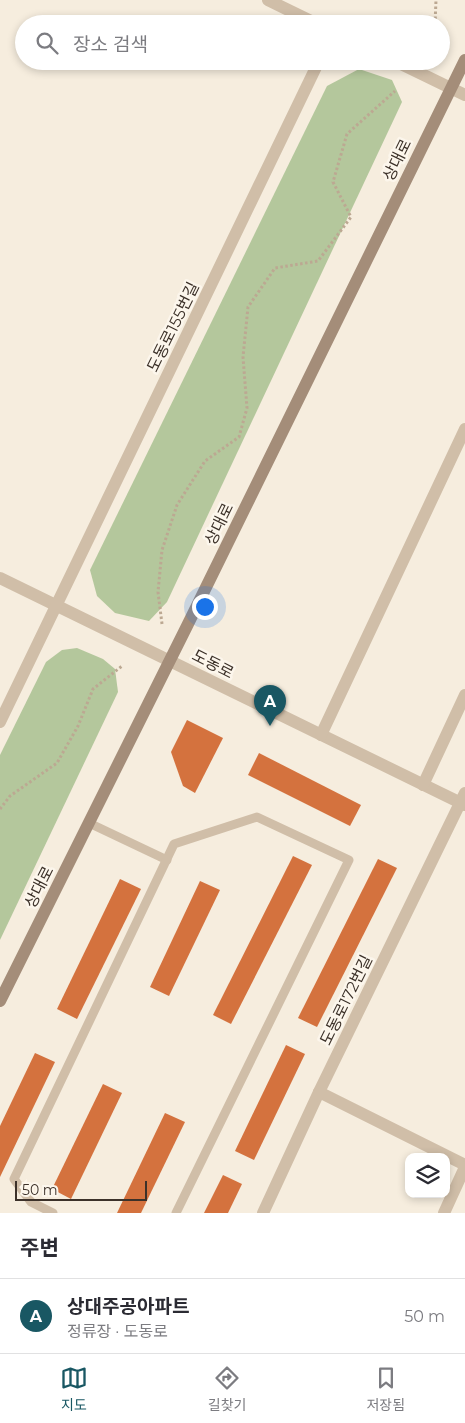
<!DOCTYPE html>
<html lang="ko">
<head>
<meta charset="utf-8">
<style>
  :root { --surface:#fff; --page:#f7f7f7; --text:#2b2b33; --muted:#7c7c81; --line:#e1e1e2; --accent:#195763 }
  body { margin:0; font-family:Montserrat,"Noto Sans KR",sans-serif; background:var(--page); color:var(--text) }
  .controls { position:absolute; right:15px; bottom:15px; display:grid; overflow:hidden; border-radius:10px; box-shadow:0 2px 8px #0003 }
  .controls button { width:45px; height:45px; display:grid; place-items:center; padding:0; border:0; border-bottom:1px solid var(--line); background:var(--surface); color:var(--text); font:25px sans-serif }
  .scale { position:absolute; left:15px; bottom:12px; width:132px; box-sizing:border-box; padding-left:5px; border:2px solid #3c3129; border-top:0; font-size:14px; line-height:18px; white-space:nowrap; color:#3c3129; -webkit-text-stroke:4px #fcf6ec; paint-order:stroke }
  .you { position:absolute; left:204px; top:606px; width:18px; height:18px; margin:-12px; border:4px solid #fff; border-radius:50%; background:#1a73e8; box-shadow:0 0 0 8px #1a73e833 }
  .badge { display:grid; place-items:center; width:32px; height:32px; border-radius:50%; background:var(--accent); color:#fff; font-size:16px; font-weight:700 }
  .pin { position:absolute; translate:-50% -41px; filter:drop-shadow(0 1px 2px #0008) }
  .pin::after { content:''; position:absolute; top:26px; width:18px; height:15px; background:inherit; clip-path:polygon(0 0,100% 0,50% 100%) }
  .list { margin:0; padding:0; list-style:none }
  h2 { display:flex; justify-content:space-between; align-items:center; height:65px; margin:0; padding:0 20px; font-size:21px }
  h2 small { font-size:16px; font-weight:400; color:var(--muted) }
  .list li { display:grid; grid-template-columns:32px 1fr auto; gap:15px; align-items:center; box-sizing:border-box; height:75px; padding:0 20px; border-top:1px solid var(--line) }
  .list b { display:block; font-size:19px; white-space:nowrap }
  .list p { margin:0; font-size:16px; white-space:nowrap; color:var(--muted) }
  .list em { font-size:16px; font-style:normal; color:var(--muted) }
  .icon { flex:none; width:28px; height:28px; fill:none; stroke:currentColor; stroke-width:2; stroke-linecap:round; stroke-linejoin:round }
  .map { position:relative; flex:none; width:465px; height:1213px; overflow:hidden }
  .search { position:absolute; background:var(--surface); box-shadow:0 2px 8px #0003; left:15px; right:15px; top:15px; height:55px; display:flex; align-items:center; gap:12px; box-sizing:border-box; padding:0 18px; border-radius:28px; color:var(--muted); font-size:19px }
  .sheet { height:140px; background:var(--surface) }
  nav { display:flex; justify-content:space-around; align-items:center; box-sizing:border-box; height:70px; border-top:1px solid var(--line); background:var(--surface); font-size:14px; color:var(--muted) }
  nav a { display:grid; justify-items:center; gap:2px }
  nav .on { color:var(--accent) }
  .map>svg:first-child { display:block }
</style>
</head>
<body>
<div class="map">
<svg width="465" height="1213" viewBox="0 0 465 1213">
  <rect width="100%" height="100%" fill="#f6edde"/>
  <g fill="#b4c79c">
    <polygon points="359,69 392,80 402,102 167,602 149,621 115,613 97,596 90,570 327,86"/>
    <polygon points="77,648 103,659 115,669 118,692 0,940 0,755 46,662 62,650"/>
  </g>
  <g fill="#d4723e">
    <polygon points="187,720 223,738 195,793 183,786 171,752"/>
    <polygon points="259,753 361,805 350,826 248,775"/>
    <polygon points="293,856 312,865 231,1024 213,1015"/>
    <polygon points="378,859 397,868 317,1027 298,1018"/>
    <polygon points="120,879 141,889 77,1019 57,1009"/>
    <polygon points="200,881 220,890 169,996 150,987"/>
    <polygon points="286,1045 305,1054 254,1160 235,1151"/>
    <polygon points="35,1053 55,1062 0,1177 0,1126"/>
    <polygon points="103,1084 122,1093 71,1199 52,1189"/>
    <polygon points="165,1113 185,1122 141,1213 117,1213"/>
    <polygon points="223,1175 242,1184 228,1213 204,1213"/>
  </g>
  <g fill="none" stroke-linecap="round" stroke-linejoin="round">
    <g stroke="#bca892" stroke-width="3" stroke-dasharray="2.5 2.5" stroke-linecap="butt">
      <polyline points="435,24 436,0"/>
      <polyline points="162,624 158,592 162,550 177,505 205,461 239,437 247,408 243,357 248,307 275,268 318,261 351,217 333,182 347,134 395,91"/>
      <polyline points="0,809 10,796 57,763 78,726 93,689 122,666"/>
    </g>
    <g stroke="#d0bea8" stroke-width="9">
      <polyline points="89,823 167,860"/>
      <polyline points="53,1213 31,1202 14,1179 174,844 257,817 349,860 176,1213"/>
    </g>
    <g stroke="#d0bea8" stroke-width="12">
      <polyline points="268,0 317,24"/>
      <polyline points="395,61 465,95"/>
      <polyline points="0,578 465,805"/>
      <polyline points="0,722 319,61"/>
      <polyline points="321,735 465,429"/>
      <polyline points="423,785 465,695"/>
      <polyline points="319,1092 465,1165"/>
      <polyline points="263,1213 319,1092 465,793"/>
      <polyline points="444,1213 465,1167"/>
    </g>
    <polyline stroke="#a48d79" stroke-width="12" points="0,1001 187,626 465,60"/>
  </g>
  <g text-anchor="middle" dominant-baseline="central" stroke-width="5" stroke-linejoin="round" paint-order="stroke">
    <g font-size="16" fill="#3c3129" stroke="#fcf6ec">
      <text transform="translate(397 160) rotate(-64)">상대로</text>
      <text transform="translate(173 327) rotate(-64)">도동로155번길</text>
      <text transform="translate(219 524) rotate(-64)">상대로</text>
      <text transform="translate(213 664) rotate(27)">도동로</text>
      <text transform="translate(39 887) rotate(-63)">상대로</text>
      <text transform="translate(346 1000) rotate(-64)">도동로172번길</text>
    </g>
  </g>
</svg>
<div class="controls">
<button><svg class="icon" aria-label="layers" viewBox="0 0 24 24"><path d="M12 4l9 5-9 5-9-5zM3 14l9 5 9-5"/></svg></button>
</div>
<div class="scale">50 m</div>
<div class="you"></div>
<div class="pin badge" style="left:270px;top:726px">A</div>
<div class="search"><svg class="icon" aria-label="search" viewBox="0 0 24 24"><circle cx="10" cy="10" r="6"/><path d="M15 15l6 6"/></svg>장소 검색</div>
</div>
<section class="sheet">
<h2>주변<small></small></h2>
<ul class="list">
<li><span class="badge">A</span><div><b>상대주공아파트</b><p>정류장 · 도동로</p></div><em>50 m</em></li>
</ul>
</section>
<nav>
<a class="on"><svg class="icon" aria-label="map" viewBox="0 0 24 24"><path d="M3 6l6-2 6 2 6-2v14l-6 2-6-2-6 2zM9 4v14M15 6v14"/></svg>지도</a>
<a><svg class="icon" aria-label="directions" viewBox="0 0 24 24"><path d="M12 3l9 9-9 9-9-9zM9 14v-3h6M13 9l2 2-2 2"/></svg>길찾기</a>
<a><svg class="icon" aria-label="saved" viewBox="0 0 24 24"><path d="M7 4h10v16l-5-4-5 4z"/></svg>저장됨</a>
</nav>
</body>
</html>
